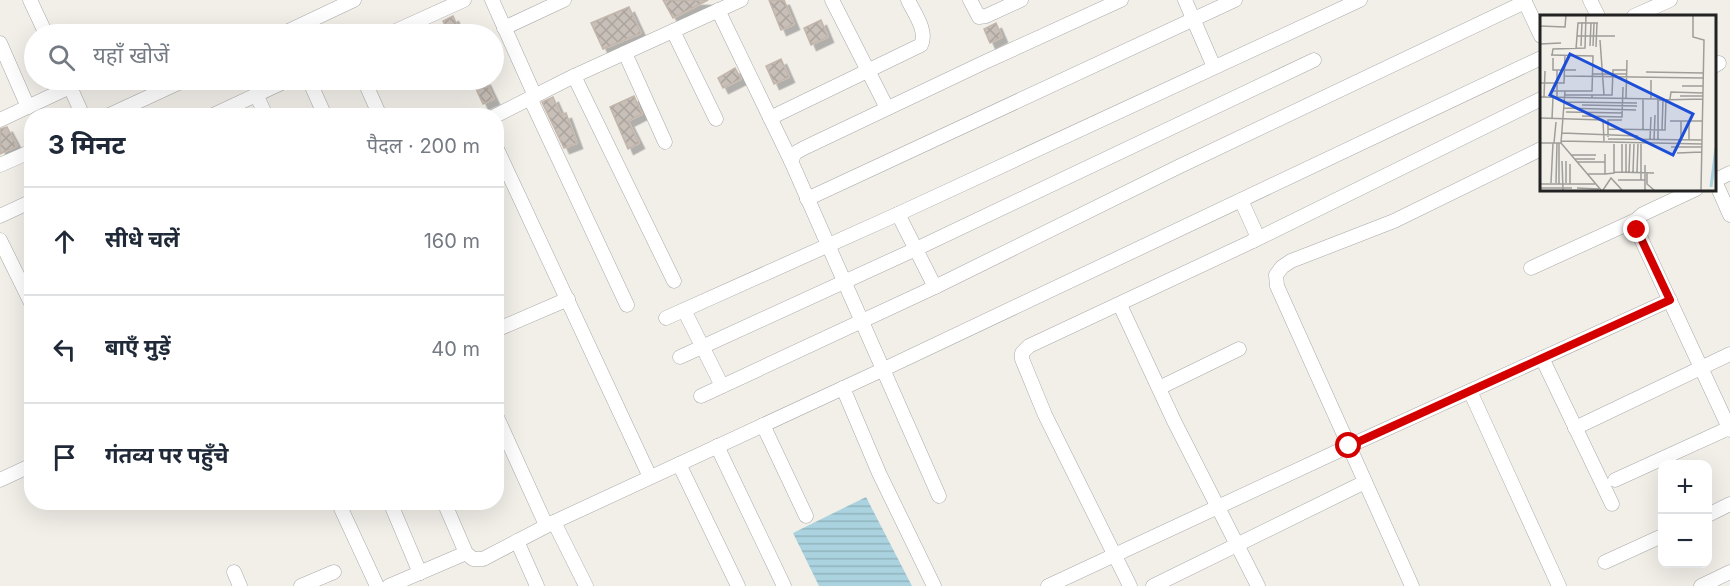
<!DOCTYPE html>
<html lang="hi">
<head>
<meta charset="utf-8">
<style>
  :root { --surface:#fff; --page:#f2f2f3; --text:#1f2937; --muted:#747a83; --line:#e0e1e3 }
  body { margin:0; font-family:Inter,"Noto Sans Devanagari",sans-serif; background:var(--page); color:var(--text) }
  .controls { position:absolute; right:18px; bottom:18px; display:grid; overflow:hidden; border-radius:12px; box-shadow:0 6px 24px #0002 }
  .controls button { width:54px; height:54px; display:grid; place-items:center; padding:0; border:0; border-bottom:2px solid var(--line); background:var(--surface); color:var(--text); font:30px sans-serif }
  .stop { position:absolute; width:18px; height:18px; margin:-14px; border:4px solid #d40000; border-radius:50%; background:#fff }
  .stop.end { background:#d40000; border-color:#fff; box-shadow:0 2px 6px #0008 }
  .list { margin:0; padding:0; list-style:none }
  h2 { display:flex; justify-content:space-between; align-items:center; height:78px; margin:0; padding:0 24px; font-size:26px }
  h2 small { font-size:20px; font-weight:400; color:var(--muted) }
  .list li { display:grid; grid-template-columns:39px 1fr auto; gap:18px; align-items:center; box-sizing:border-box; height:108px; padding:0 24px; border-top:2px solid var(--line) }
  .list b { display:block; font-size:22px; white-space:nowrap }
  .list em { font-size:20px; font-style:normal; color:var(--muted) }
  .icon { flex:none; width:33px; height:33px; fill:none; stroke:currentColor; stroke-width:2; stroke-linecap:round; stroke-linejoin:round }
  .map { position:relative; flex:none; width:1730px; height:586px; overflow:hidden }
  .search { position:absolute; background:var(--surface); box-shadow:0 6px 24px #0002; left:24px; top:24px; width:480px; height:66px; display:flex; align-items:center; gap:15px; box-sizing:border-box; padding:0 21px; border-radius:33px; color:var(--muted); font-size:22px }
  .panel { position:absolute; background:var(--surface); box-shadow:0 6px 24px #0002; left:24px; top:108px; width:480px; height:402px; border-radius:24px }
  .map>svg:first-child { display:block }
</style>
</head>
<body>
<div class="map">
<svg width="1730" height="586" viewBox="0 0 1730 586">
  <defs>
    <pattern id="water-rules" width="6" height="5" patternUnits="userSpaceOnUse" patternTransform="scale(1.5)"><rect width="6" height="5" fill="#aad3df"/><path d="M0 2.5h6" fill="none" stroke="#92b5bf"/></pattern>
    <pattern id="building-cross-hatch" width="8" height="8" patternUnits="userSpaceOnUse" patternTransform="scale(1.5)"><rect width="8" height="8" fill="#c7bfb8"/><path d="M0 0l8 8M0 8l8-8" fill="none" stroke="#aba49e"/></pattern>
    <filter id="shadow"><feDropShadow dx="5.5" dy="5.5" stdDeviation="0" flood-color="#0004"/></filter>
  </defs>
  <rect width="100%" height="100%" fill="#f2efe9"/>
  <polygon fill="url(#water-rules)" points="866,497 912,586 819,586 793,533"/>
  <g fill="url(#building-cross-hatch)" stroke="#c4b6ab" stroke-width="1.5" filter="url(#shadow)">
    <polygon points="663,0 708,0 673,18"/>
    <polygon points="769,0 784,0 794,24 781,30"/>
    <polygon points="629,7 641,33 603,49 591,23"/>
    <polygon points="453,16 461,34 449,34 443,21"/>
    <polygon points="821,20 828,37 811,45 804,28"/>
    <polygon points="996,23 1002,37 990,43 984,29"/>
    <polygon points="781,59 789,77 774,84 766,66"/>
    <polygon points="735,68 741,79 723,88 718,78"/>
    <polygon points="472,80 485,80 494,99 483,104"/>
    <polygon points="634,96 642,114 628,121 639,143 628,149 610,107"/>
    <polygon points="553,97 561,115 566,113 577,143 564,148 542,102"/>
    <polygon points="7,127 17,146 0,154 0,129"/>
  </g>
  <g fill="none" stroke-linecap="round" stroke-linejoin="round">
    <g stroke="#a9a9a9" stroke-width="15">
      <g id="street">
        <polyline points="30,0 46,34"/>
        <polyline points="492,0 535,96"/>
        <polyline points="832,0 887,108"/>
        <polyline points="970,0 979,17 986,16 1021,0"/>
        <polyline points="1185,0 1214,67"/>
        <polyline points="1524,0 1541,36"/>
        <polyline points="1590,0 1598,16"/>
        <polyline points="718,10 791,161"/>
        <polyline points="1634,16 1670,0"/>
        <polyline points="504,28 564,0"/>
        <polyline points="673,31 716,119"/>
        <polyline points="282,34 354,0"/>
        <polyline points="389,34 464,0"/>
        <polyline points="0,43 28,107"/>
        <polyline points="625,53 665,142"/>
        <polyline points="1714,66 1719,63"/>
        <polyline points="574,76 674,281"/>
        <polyline points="67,80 83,116"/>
        <polyline points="309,80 325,116"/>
        <polyline points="364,80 380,116"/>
        <polyline points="256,94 266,116"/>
        <polyline points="530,98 627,305"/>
        <polyline points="107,116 185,80"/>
        <polyline points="211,116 288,80"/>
        <polyline points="495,116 574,76 741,0"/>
        <path d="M770 118 921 45C928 31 914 13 908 0"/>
        <polyline points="0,120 70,87"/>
        <polyline points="496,147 650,477"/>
        <polyline points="0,165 32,151"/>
        <polyline points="1714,179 1730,215"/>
        <polyline points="1714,181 1730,173"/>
        <polyline points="1696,189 1643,214 1636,220 1637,230 1730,430"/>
        <polyline points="807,199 1235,0"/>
        <polyline points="898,214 935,287"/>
        <polyline points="0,216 32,201"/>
        <polyline points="0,240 32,305"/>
        <polyline points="1253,241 1541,99"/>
        <polyline points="1531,268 1636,220"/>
        <polyline points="1120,305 1174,421 1258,586"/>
        <polyline points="684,310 722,386"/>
        <polyline points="666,318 898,214 1360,0"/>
        <polyline points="496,330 568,299"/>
        <polyline points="680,357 916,249 1314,60"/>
        <polyline points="1542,358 1612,504"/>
        <polyline points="843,388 879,473 934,586"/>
        <polyline points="1159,388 1239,349"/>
        <polyline points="1470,391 1559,586"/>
        <polyline points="701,396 935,287 1178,167 1525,2"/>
        <polyline points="496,415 546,525"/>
        <polyline points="763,425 806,516"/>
        <polyline points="1575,428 1730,354"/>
        <polyline points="717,446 784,586"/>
        <polyline points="679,464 738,586"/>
        <polyline points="0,480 32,465"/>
        <polyline points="1615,480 1729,428"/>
        <polyline points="939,496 791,161 795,153 804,148 985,62 1121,0"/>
        <polyline points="338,502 377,586"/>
        <polyline points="390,502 420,573"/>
        <polyline points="444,502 466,553 473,559 483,559 554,522 882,370 1541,58"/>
        <polyline points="1708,515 1730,504"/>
        <polyline points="554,522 586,586"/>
        <polyline points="517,541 537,586"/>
        <polyline points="1605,562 1662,536"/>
        <polyline points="234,572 240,586"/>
        <polyline points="301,586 334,572"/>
        <polyline points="389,586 466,553"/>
        <polyline points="1048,586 1349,446 1670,300"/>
        <polyline points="1130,586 1045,415 1022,359 1022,353 1029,346 1253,241 1256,236 1255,231 1241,200"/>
        <polyline points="1153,586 1365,482"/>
        <polyline points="1412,586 1277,286 1276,275 1282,267 1291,261 1394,221 1541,149"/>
        <polyline points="1701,586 1730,572"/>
      </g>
    </g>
    <use href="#street" stroke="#fff" stroke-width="14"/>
  </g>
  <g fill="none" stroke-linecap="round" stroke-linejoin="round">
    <polyline stroke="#d40000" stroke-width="8" points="1349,446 1670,300 1637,230"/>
  </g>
  <g transform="translate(1540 15)">
    <rect width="176" height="176" fill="#f2efe9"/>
    <path fill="none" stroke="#aad3df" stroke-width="3" d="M171 172 176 133"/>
    <path fill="none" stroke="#9f9d99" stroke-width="1.5" d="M153 0V22L164 25 161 175M0 11 25 12 26 0M37 21H75M60 25 64 80M0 29 21 28M41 31 42 7M50 31 51 8M53 31 54 8M56 32 57 8M36 34 38 8H58M11 40 53 41 52 76H13M12 40 13 34 45 33 46 0M13 43V55H36M106 57 163 58M52 59H87M25 61 163 63M111 65V84M0 68H24L25 40M142 71H163M25 76 21 128 61 175M25 80H52M140 81H163M0 82 118 84V125M4 82 5 56M17 82V55M52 83V80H72L73 55H87M86 83 87 45M130 84 131 77 163 78M119 85 163 84M24 87 97 88M42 90 97 91M24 93 96 95M26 97 82 98M42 101 82 102 83 72M0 103 63 105 64 126M12 104 13 82M130 106H162M68 114 125 115 126 85M103 115V84M122 115 123 85M22 118 98 121M68 122V105H82M68 124 162 125M110 124 111 102M114 125 115 100M141 125V106M149 125V106M21 126 162 129M0 128H22M14 128 16 107M101 129V165M131 132H162M137 138 162 137M31 140H56M35 144H55M22 146 23 175M26 146V168M37 147H65M30 149V169M74 157 114 158M82 157V129M86 157V129M89 157 90 129M93 157 94 129M97 157 98 129M107 157V169L114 175M48 159H65V139M65 159 74 158V129M78 165H105M11 168 13 128M16 168 17 128M0 169H55M19 169V128M0 173H32M37 173 59 174M63 175 71 163 82 175M105 175V150"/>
    <path fill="#1d4ed8" fill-opacity="0.15" stroke="#1d4ed8" stroke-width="3" d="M30 39 153 99 133 140 10 80Z"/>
    <rect width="176" height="176" fill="none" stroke="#222" stroke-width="3"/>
  </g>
</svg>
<div class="controls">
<button>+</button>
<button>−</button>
</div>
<div class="stop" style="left:1349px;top:446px"></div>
<div class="stop end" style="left:1637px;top:230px"></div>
<div class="search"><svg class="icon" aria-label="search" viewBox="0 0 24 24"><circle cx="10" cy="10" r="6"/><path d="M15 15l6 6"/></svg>यहाँ खोजें</div>
<section class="panel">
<h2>3 मिनट<small>पैदल · 200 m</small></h2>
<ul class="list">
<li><svg class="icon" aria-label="ahead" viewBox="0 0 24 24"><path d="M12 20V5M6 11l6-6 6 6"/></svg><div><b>सीधे चलें</b></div><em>160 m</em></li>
<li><svg class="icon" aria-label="left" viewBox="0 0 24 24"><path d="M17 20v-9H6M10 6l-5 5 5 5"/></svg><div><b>बाएँ मुड़ें</b></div><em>40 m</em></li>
<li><svg class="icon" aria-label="arrive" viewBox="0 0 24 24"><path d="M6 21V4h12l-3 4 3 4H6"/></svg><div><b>गंतव्य पर पहुँचे</b></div></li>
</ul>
</section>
</div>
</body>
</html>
